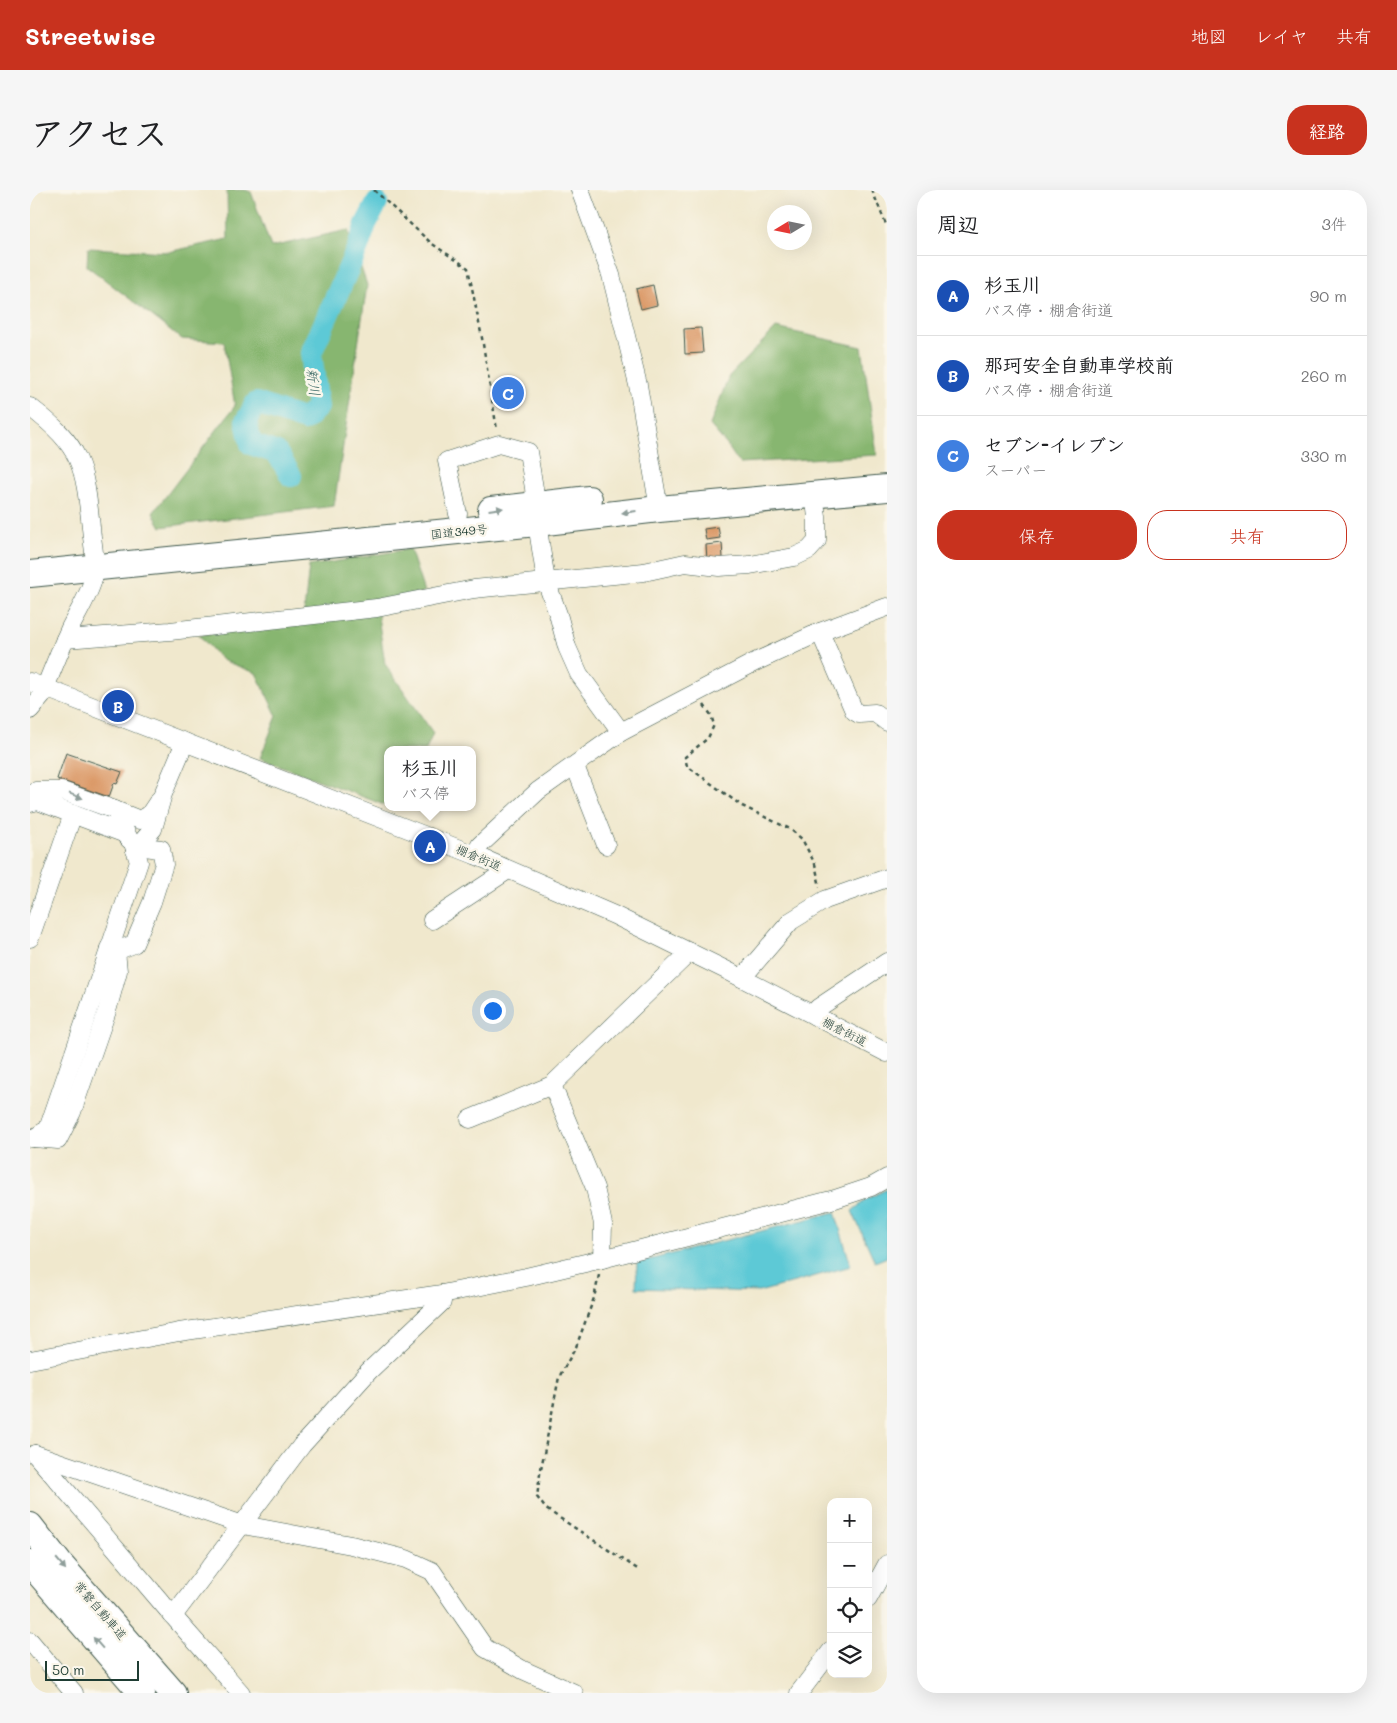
<!DOCTYPE html>
<html lang="ja">
<head>
<meta charset="utf-8">
<style>
  :root { --surface:#fff; --page:#f6f6f6; --text:#202124; --muted:#757577; --line:#e0e0e0; --accent:#c8321e }
  body { margin:0; font-family:Mali,"Klee One",sans-serif; background:var(--page); color:var(--text) }
  .controls { position:absolute; right:15px; bottom:15px; display:grid; overflow:hidden; border-radius:10px; box-shadow:0 5px 20px #0002 }
  .controls button { width:45px; height:45px; display:grid; place-items:center; padding:0; border:0; border-bottom:1px solid var(--line); background:var(--surface); color:var(--text); font:25px sans-serif }
  .compass { position:absolute; left:737px; top:15px; width:45px; height:45px; border-radius:50%; background:var(--surface); box-shadow:0 5px 20px #0002; rotate:260deg }
  .scale { position:absolute; left:15px; bottom:12px; width:94px; box-sizing:border-box; padding-left:5px; border:2px solid #1f3d34; border-top:0; font-size:14px; line-height:18px; white-space:nowrap; color:#1f3d34; -webkit-text-stroke:4px #fbf7ec; paint-order:stroke }
  .you { position:absolute; left:462px; top:820px; width:18px; height:18px; margin:-12px; border:4px solid #fff; border-radius:50%; background:#1a73e8; box-shadow:0 0 0 8px #1a73e833 }
  .badge { display:grid; place-items:center; width:32px; height:32px; border-radius:50%; background:var(--accent); color:#fff; font-size:16px; font-weight:700 }
  .pin { position:absolute; translate:-50% -50%; border:2px solid #fff; box-shadow:0 1px 5px #0006 }
  .popup { position:absolute; left:354px; top:556px; width:92px; height:65px; box-sizing:border-box; display:grid; place-content:center; border-radius:10px; background:var(--surface); filter:drop-shadow(0 1px 4px #0005); font-size:16px; white-space:nowrap; color:var(--muted) }
  .popup b { font-size:19px; color:var(--text) }
  .popup::after { content:''; position:absolute; left:50%; top:100%; margin-left:-10px; border:10px solid transparent; border-top-color:var(--surface) }
  .list { margin:0; padding:0; list-style:none }
  h2 { display:flex; justify-content:space-between; align-items:center; height:65px; margin:0; padding:0 20px; font-size:21px }
  h2 small { font-size:16px; font-weight:400; color:var(--muted) }
  .list li { display:grid; grid-template-columns:32px 1fr auto; gap:15px; align-items:center; box-sizing:border-box; height:80px; padding:0 20px; border-top:1px solid var(--line) }
  .list b { display:block; font-size:19px; white-space:nowrap }
  .list p { margin:0; font-size:16px; white-space:nowrap; color:var(--muted) }
  .list em { font-size:16px; font-style:normal; color:var(--muted) }
  .actions { display:flex; gap:10px; padding:15px 20px }
  .actions a { flex:1; padding:11px 0; border:1px solid var(--accent); border-radius:20px; text-align:center; font-size:18px; color:var(--accent) }
  .actions .main { background:var(--accent); color:#fff }
  .icon { flex:none; width:28px; height:28px; fill:none; stroke:currentColor; stroke-width:2; stroke-linecap:round; stroke-linejoin:round }
  .map { position:relative; flex:none; width:857px; height:1503px; overflow:hidden; border-radius:20px }
  header { display:flex; align-items:center; gap:30px; box-sizing:border-box; height:70px; padding:0 25px; background:var(--accent); color:#fff }
  header strong { font-size:24px }
  nav { display:flex; gap:28px; margin-inline-start:auto; font-size:18px }
  .intro { display:flex; align-items:center; justify-content:space-between; box-sizing:border-box; height:120px; padding:0 30px }
  h1 { margin:0; font-size:35px }
  .button { padding:12px 22px; border-radius:20px; background:var(--accent); color:#fff; font-size:18px; font-weight:700 }
  main { display:flex; gap:30px; padding:0 30px }
  aside { flex:1; background:var(--surface); border-radius:20px; box-shadow:0 5px 20px #0002 }
  .map>svg:first-child { display:block }
</style>
</head>
<body>
<header>
<strong>Streetwise</strong>
<nav><a>地図</a><a>レイヤ</a><a>共有</a></nav>
</header>
<div class="intro"><h1>アクセス</h1><a class="button">経路</a></div>
<main>
<div class="map">
<svg width="857" height="1503" viewBox="0 0 857 1503">
  <rect width="100%" height="100%" fill="#fbf7ec"/>
  <filter id="ink" filterUnits="userSpaceOnUse"><feTurbulence type="fractalNoise" baseFrequency=".02" numOctaves="2"/><feDisplacementMap in="SourceGraphic" scale="10" xChannelSelector="R" yChannelSelector="G"/><feConvolveMatrix kernelMatrix="1 2 1 2 8 2 1 2 1" color-interpolation-filters="sRGB"/></filter>
  <filter id="wash" filterUnits="userSpaceOnUse"><feTurbulence type="fractalNoise" baseFrequency=".0096" numOctaves="4" result="noise"/><feDisplacementMap in="SourceGraphic" scale="20" xChannelSelector="R" yChannelSelector="G"/><feGaussianBlur stdDeviation="1.12" result="paint"/><feColorMatrix in="noise" values="0 0 0 0 0 0 0 0 0 0 0 0 0 0 0 0 0 1.4 0 .05"/><feComposite in="paint" operator="in"/></filter>
  <g filter="url(#wash)">
    <rect width="100%" height="100%" fill="#f0e8cd"/>
    <g fill="#87b66f" stroke="#537a52">
      <polygon points="197,0 215,0 221,2 241,57 318,40 337,95 304,316 131,337 123,323 205,216 194,152 152,149 57,76 58,58 138,62 198,49"/>
      <polygon points="746,138 832,157 847,265 709,273 697,255 680,235 699,186"/>
      <polygon points="380,359 394,402 346,413 355,474 403,543 396,560 358,560 357,616 230,568 247,526 226,483 192,470 169,445 273,431 279,376"/>
    </g>
    <g fill="#5dc9d6" stroke="#3e8385">
      <polygon points="857,999 857,1067 845,1072 822,1021 837,1009"/>
      <polygon points="805,1022 821,1076 729,1102 606,1098 607,1073"/>
    </g>
    <g fill="none" stroke-linecap="round" stroke-linejoin="round">
      <polyline stroke="#5dc9d6" stroke-width="22" points="261,286 247,263 221,254 216,231 226,213 275,230 288,217 281,163 328,57 336,34 347,13"/>
    </g>
    <g id="blocks">
      <g fill="#da9664">
        <polygon points="623,95 627,115 611,119 606,99"/>
        <polygon points="671,138 673,163 655,164 654,139"/>
        <polygon points="688,337 690,348 676,350 674,339"/>
        <polygon points="692,353 693,368 677,370 676,355"/>
        <polygon points="36,563 92,582 87,594 84,593 79,607 27,589"/>
      </g>
    </g>
  </g>
  <g filter="url(#ink)">
    <use href="#blocks" fill-opacity="0" stroke="#3e574b" stroke-width="1"/>
    <g fill="none" stroke-linecap="round" stroke-linejoin="round">
      <g stroke="#3e574b" stroke-width="19">
        <g id="minor">
          <polyline points="550,0 581,85 608,195 629,319"/>
          <path d="M0 217C52 257 54 274 61 337 62 353 67 371 64 386 60 404 48 422 40 438 31 458 23 478 15 498L12 506 0 520"/>
          <polyline points="428,324 417,271 469,254 498,262 504,298 507,333 516,391 528,424 537,457 549,484 591,542"/>
          <polyline points="790,442 824,521 829,524 845,523 857,532"/>
          <polyline points="35,449 140,441 347,418 444,399 614,382 655,373 689,377 720,375 764,367 779,360 787,351 787,327 784,304"/>
          <polyline points="0,492 445,665 584,725 698,781 857,863"/>
          <polyline points="545,576 576,655"/>
          <polyline points="0,606 5,601 32,601 85,620 99,649"/>
          <polyline points="0,613 8,611 93,643 103,653 109,672 18,939 4,948 0,948"/>
          <polyline points="85,620 110,630 119,625 129,610"/>
          <polyline points="105,660 123,639 133,604 155,552"/>
          <polyline points="445,665 450,655 508,601 591,542 725,472 790,442 857,417"/>
          <polyline points="402,730 478,680"/>
          <polyline points="0,748 43,624"/>
          <polyline points="86,761 104,754 122,712 134,674 131,659 114,657 105,660"/>
          <polyline points="712,788 761,731 795,710 857,688"/>
          <polyline points="785,826 788,818 857,772"/>
          <polyline points="522,895 660,762"/>
          <polyline points="440,929 522,895 565,998 573,1034 572,1069"/>
          <polyline points="4,948 28,950 42,922 77,821 88,781 86,761 79,758"/>
          <polyline points="0,1170 149,1142 412,1104 496,1087 572,1069 805,1009 841,997 857,988"/>
          <polyline points="5,1264 213,1335 321,1355 376,1369 402,1381 455,1458 493,1480 544,1503"/>
          <polyline points="5,1264 143,1426 211,1503"/>
          <polyline points="838,1409 857,1374"/>
          <polyline points="143,1426 272,1255 339,1181 412,1112 412,1104"/>
          <polyline points="0,1451 44,1503"/>
          <polyline points="769,1503 801,1461"/>
        </g>
      </g>
      <g stroke="#3e574b" stroke-width="28">
        <g id="highway">
          <polyline points="461,320 559,309"/>
          <polyline points="0,384 507,333 629,319 857,298"/>
          <polyline points="0,1336 29,1373 143,1503"/>
          <polyline points="0,1373 112,1503"/>
        </g>
      </g>
      <g stroke="#3e574b" stroke-width="2.5" stroke-dasharray="4 4" stroke-linecap="butt">
        <polyline points="344,0 401,53 438,78 452,148 467,240"/>
        <polyline points="842,0 857,37"/>
        <polyline points="674,515 681,525 684,535 678,548 655,567 657,576 712,616 760,639 772,649 785,674 790,697"/>
        <polyline points="569,1085 564,1108 546,1157 529,1187 510,1284 507,1307 516,1319 609,1380"/>
      </g>
      <use href="#minor" stroke="#fff" stroke-width="18"/>
      <use href="#highway" stroke="#fff" stroke-width="26"/>
    </g>
    <defs><path id="oneway-solid" d="M-6-.8H1V-3.2L6.5 0L1 3.2V.8H-6Z" transform="scale(1.25)"/></defs>
    <g fill="#8f9e9a">
      <use href="#oneway-solid" transform="translate(466 319) rotate(-7)"/>
      <use href="#oneway-solid" transform="translate(599 322) rotate(173)"/>
      <use href="#oneway-solid" transform="translate(46 606) rotate(20)"/>
      <use href="#oneway-solid" transform="translate(31 1374) rotate(50)"/>
      <use href="#oneway-solid" transform="translate(68 1453) rotate(-131)"/>
    </g>
  </g>
  <g text-anchor="middle" dominant-baseline="central" stroke-width="5" stroke-linejoin="round" paint-order="stroke">
    <g font-size="12" fill="#1f3d34" stroke="#fbf7ec">
      <text transform="translate(429 341) rotate(-6)">国道349号</text>
      <text transform="translate(449 667) rotate(23)">棚倉街道</text>
      <text transform="translate(815 841) rotate(27)">棚倉街道</text>
      <text transform="translate(71 1420) rotate(49)">常磐自動車道</text>
    </g>
    <g font-size="14" font-style="italic" fill="#2e605c" stroke="#fbf7ec">
      <text transform="translate(284 192) rotate(83)">新川</text>
    </g>
  </g>
</svg>
<div class="controls">
<button>+</button>
<button>−</button>
<button><svg class="icon" aria-label="locate" viewBox="0 0 24 24"><circle cx="12" cy="12" r="6"/><path d="M12 2v4M12 18v4M2 12h4M18 12h4"/></svg></button>
<button><svg class="icon" aria-label="layers" viewBox="0 0 24 24"><path d="M12 4l9 5-9 5-9-5zM3 14l9 5 9-5"/></svg></button>
</div>
<svg class="compass" viewBox="-18 -18 36 36"><path d="M0-13l5 13h-10z" fill="#e53935"/><path d="M0 13l5-13h-10z" fill="#757577"/></svg>
<div class="scale">50 m</div>
<div class="you"></div>
<div class="pin badge" style="left:400px;top:656px;background:#1a4fb4">A</div>
<div class="popup"><b>杉玉川</b>バス停</div>
<div class="pin badge" style="left:88px;top:516px;background:#1a4fb4">B</div>
<div class="pin badge" style="left:478px;top:203px;background:#3f7fe0">C</div>
</div>
<aside>
<h2>周辺<small>3件</small></h2>
<ul class="list">
<li><span class="badge" style="background:#1a4fb4">A</span><div><b>杉玉川</b><p>バス停 · 棚倉街道</p></div><em>90 m</em></li>
<li><span class="badge" style="background:#1a4fb4">B</span><div><b>那珂安全自動車学校前</b><p>バス停 · 棚倉街道</p></div><em>260 m</em></li>
<li><span class="badge" style="background:#3f7fe0">C</span><div><b>セブン-イレブン</b><p>スーパー</p></div><em>330 m</em></li>
</ul>
<div class="actions"><a class="main">保存</a><a>共有</a></div>
</aside>
</main>
</body>
</html>
